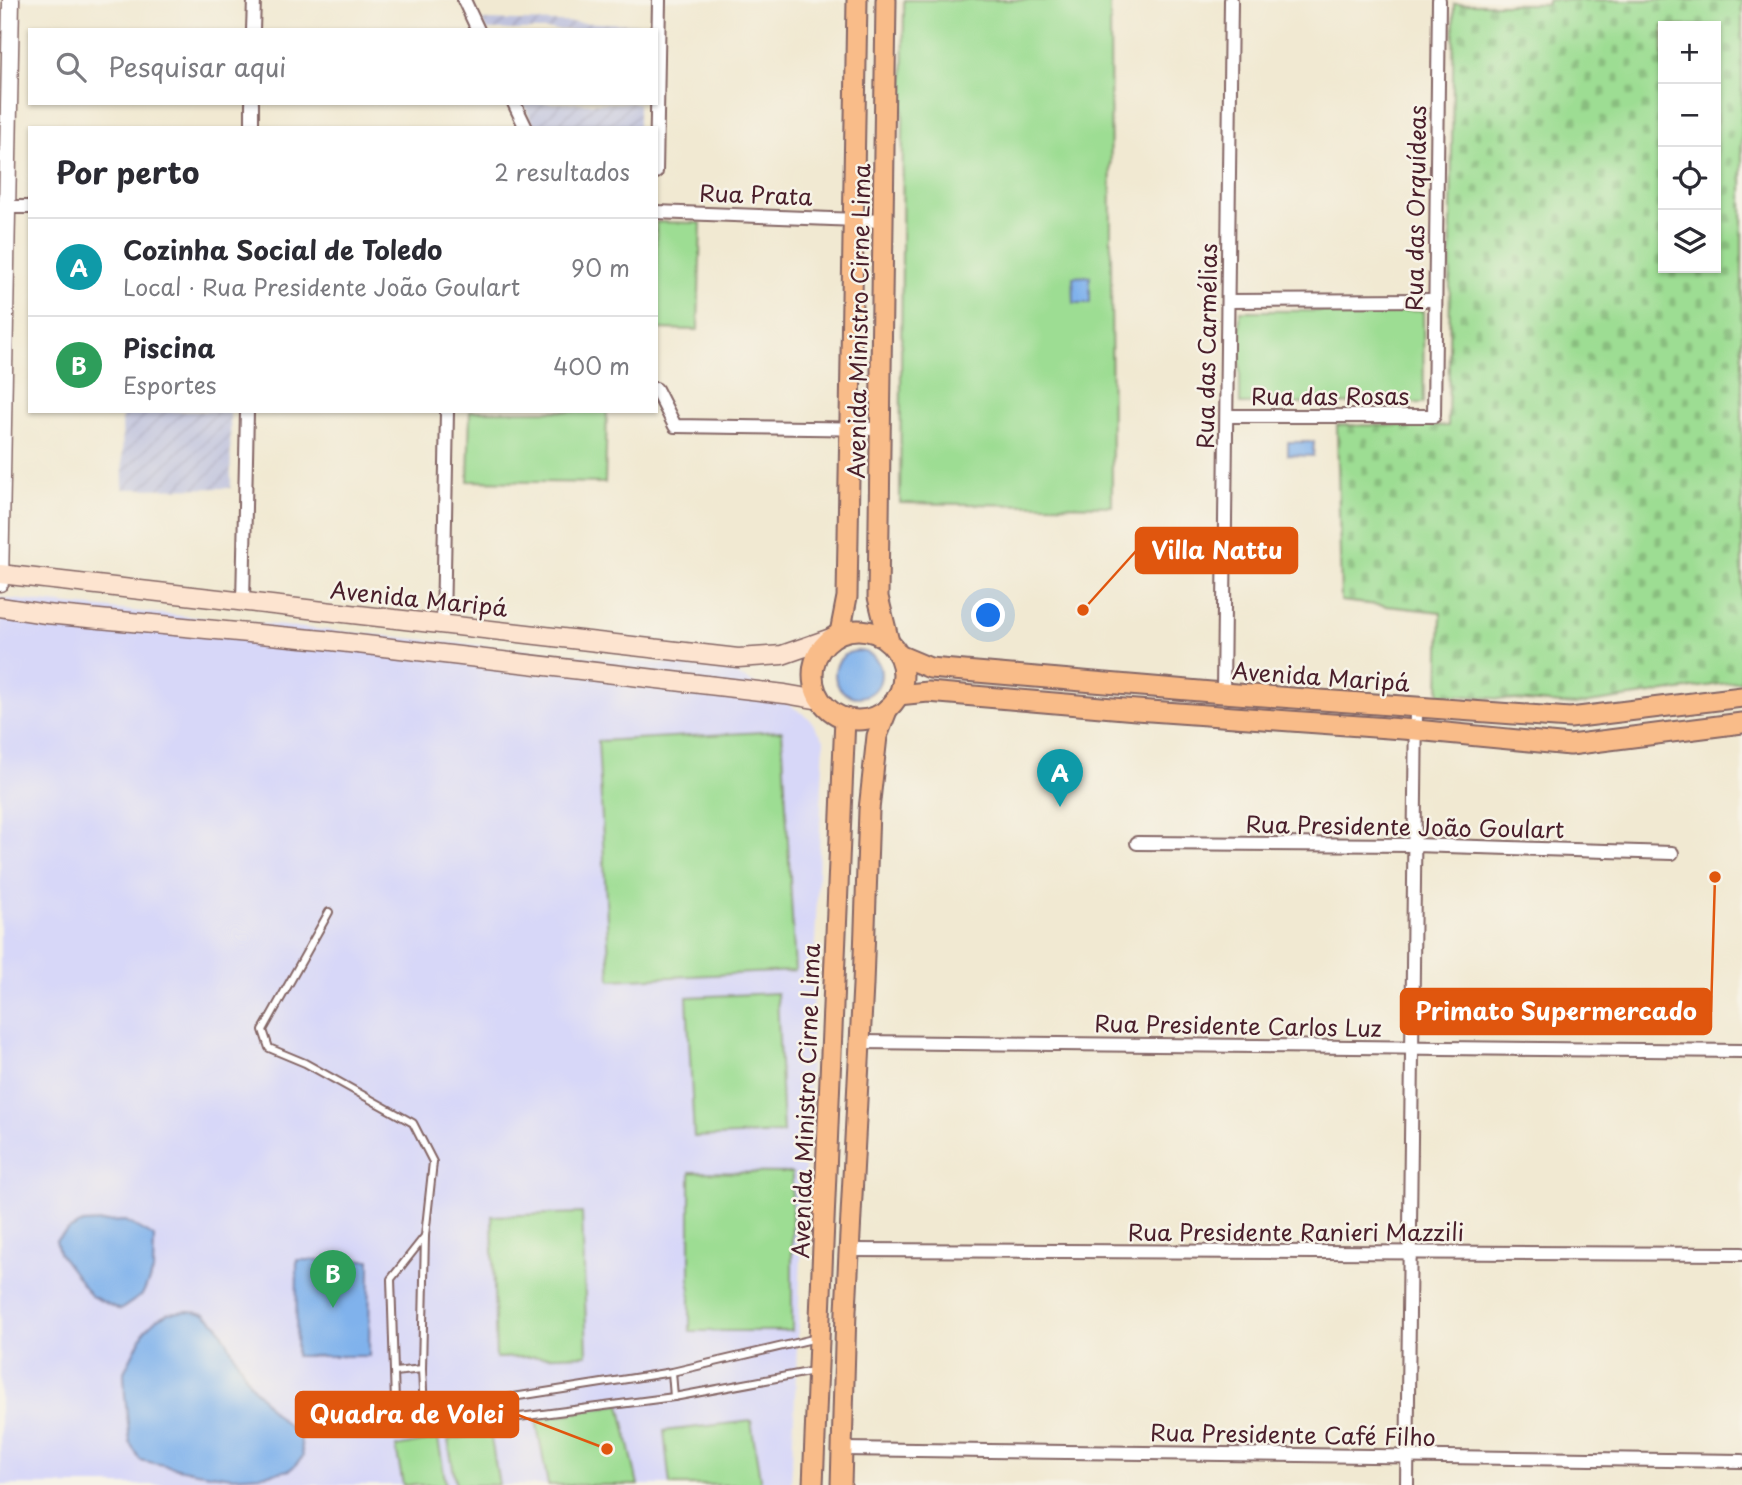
<!DOCTYPE html>
<html lang="pt">
<head>
<meta charset="utf-8">
<style>
  :root { --surface:#fff; --page:#f2f2f3; --text:#2b2b33; --muted:#7c7c81; --line:#e1e1e2; --accent:#2563eb }
  body { margin:0; font-family:"Playpen Sans",sans-serif; background:var(--page); color:var(--text) }
  .controls { position:absolute; right:21px; top:21px; display:grid; overflow:hidden; border-radius:0px; box-shadow:0 2px 5px #0004 }
  .controls button { width:63px; height:63px; display:grid; place-items:center; padding:0; border:0; border-bottom:2px solid var(--line); background:var(--surface); color:var(--text); font:35px sans-serif }
  .you { position:absolute; left:989px; top:616px; width:24px; height:24px; margin:-18px; border:5px solid #fff; border-radius:50%; background:#1a73e8; box-shadow:0 0 0 10px #1a73e833 }
  .badge { display:grid; place-items:center; width:46px; height:46px; border-radius:50%; background:var(--accent); color:#fff; font-size:23px; font-weight:700 }
  .pin { position:absolute; translate:-50% -58px; filter:drop-shadow(0 2px 4px #0008) }
  .pin::after { content:''; position:absolute; top:37px; width:24px; height:21px; background:inherit; clip-path:polygon(0 0,100% 0,50% 100%) }
  .list { margin:0; padding:0; list-style:none }
  h2 { display:flex; justify-content:space-between; align-items:center; height:91px; margin:0; padding:0 28px; font-size:30px }
  h2 small { font-size:23px; font-weight:400; color:var(--muted) }
  .list li { display:grid; grid-template-columns:46px 1fr auto; gap:21px; align-items:center; box-sizing:border-box; height:98px; padding:0 28px; border-top:2px solid var(--line) }
  .list b { display:block; font-size:26px; white-space:nowrap }
  .list p { margin:0; font-size:23px; white-space:nowrap; color:var(--muted) }
  .list em { font-size:23px; font-style:normal; color:var(--muted) }
  .icon { flex:none; width:38px; height:38px; fill:none; stroke:currentColor; stroke-width:2; stroke-linecap:round; stroke-linejoin:round }
  .map { position:relative; flex:none; width:1742px; height:1485px; overflow:hidden }
  .search { position:absolute; background:var(--surface); box-shadow:0 2px 5px #0004; left:28px; top:28px; width:630px; height:77px; display:flex; align-items:center; gap:18px; box-sizing:border-box; padding:0 24px; border-radius:0px; color:var(--muted); font-size:26px }
  .panel { position:absolute; background:var(--surface); box-shadow:0 2px 5px #0004; left:28px; top:126px; width:630px; height:287px; border-radius:0px }
  .map>svg:first-child { display:block }
</style>
</head>
<body>
<div class="map">
<svg width="1742" height="1485" viewBox="0 0 1742 1485">
  <defs>
    <pattern id="industrial-furrows" width="10" height="10" patternUnits="userSpaceOnUse" patternTransform="scale(1.75)"><rect width="10" height="10" fill="#bfc2dd"/><path d="M-1 1l2-2M0 10L10 0M9 11l2-2" fill="none" stroke="#a6a6be"/></pattern>
    <pattern id="cemetery-stones" width="16" height="16" patternUnits="userSpaceOnUse" patternTransform="scale(1.75)"><rect width="16" height="16" fill="#9ddd93"/><path d="M2 7V4a2 2 0 0 1 4 0v3zM10 15v-3a2 2 0 0 1 4 0v3z" fill="#89bd7f"/></pattern>
  </defs>
  <rect width="100%" height="100%" fill="#f7f3e8"/>
  <filter id="ink" filterUnits="userSpaceOnUse"><feTurbulence type="fractalNoise" baseFrequency=".0143" numOctaves="2"/><feDisplacementMap in="SourceGraphic" scale="14" xChannelSelector="R" yChannelSelector="G"/><feConvolveMatrix kernelMatrix="1 2 1 2 8 2 1 2 1" color-interpolation-filters="sRGB"/></filter>
  <filter id="wash" filterUnits="userSpaceOnUse"><feTurbulence type="fractalNoise" baseFrequency=".00686" numOctaves="4" result="noise"/><feDisplacementMap in="SourceGraphic" scale="28" xChannelSelector="R" yChannelSelector="G"/><feGaussianBlur stdDeviation="1.57" result="paint"/><feColorMatrix in="noise" values="0 0 0 0 0 0 0 0 0 0 0 0 0 0 0 0 0 1.4 0 .05"/><feComposite in="paint" operator="in"/></filter>
  <g filter="url(#wash)">
    <rect width="100%" height="100%" fill="#f1e9d2"/>
    <polygon fill="#d7d7f8" points="0,598 728,670 774,694 809,718 824,739 791,1485 0,1485"/>
    <g fill="url(#industrial-furrows)">
      <polygon points="482,20 639,24 639,30 487,30"/>
      <polygon points="523,103 638,103 638,128 535,128"/>
      <polygon points="122,411 230,411 231,488 123,489"/>
    </g>
    <g fill="#9ddd93" stroke="#747e5f" stroke-width="2">
      <polygon points="904,0 1110,0 1112,506 900,503"/>
      <polygon points="656,222 701,223 698,330 656,329"/>
      <polygon points="1240,311 1423,311 1424,403 1240,404"/>
      <polygon points="470,411 607,411 605,483 468,481"/>
      <polygon points="782,731 795,971 610,980 598,741"/>
      <polygon points="777,993 783,1133 694,1137 687,997"/>
      <polygon points="690,1172 792,1173 792,1331 690,1331"/>
      <polygon points="582,1213 587,1355 496,1358 492,1216"/>
      <polygon points="620,1404 638,1485 548,1485 536,1420"/>
      <polygon points="751,1421 761,1485 670,1485 664,1431"/>
      <polygon points="490,1433 499,1485 456,1485 448,1440"/>
      <polygon points="438,1439 446,1485 403,1485 396,1447"/>
    </g>
    <path fill="url(#cemetery-stones)" stroke="#747e5f" stroke-width="2" fill-rule="evenodd" d="M1548 0H1742V681L1575 705 1439 694 1441 612 1341 601 1337 425 1448 426 1454 4H1548ZM1663 26H1716V268H1663Z"/>
    <g fill="#80b2ec" stroke="#65688c" stroke-width="2">
      <polygon points="1090,276 1090,303 1074,303 1073,277"/>
      <polygon points="1288,442 1314,442 1313,456 1288,455"/>
      <circle cx="858" cy="674" r="23"/>
      <polygon points="126,1221 154,1237 153,1272 142,1295 120,1310 91,1296 59,1253 56,1240 70,1229 83,1223"/>
      <polygon points="297,1260 370,1260 369,1356 296,1356"/>
      <polygon points="189,1311 205,1314 218,1325 249,1382 273,1412 300,1437 303,1457 290,1470 262,1475 232,1477 197,1472 140,1460 130,1443 125,1395 124,1372 145,1330 157,1319 168,1313"/>
    </g>
  </g>
  <g filter="url(#ink)">
    <g fill="none" stroke-linecap="round" stroke-linejoin="round">
      <g stroke="#846665" stroke-width="10">
        <g id="service">
          <polyline points="329,912 263,1030 269,1048 305,1063 413,1123 433,1162 425,1236"/>
          <polyline points="814,1371 674,1397 396,1433 391,1279 425,1236 422,1369 424,1411 672,1372 817,1338"/>
          <polyline points="395,1372 422,1369"/>
          <polyline points="672,1372 674,1397"/>
        </g>
      </g>
      <g stroke="#846665" stroke-width="16">
        <g id="minor">
          <polyline points="464,0 478,30"/>
          <polyline points="253,30 254,0"/>
          <polyline points="514,103 526,128"/>
          <polyline points="252,128 252,103"/>
          <polyline points="656,172 659,0"/>
          <polyline points="0,207 30,207"/>
          <polyline points="656,212 883,221"/>
          <polyline points="1228,301 1435,300"/>
          <polyline points="656,389 675,426 881,429"/>
          <polyline points="1227,416 1434,416 1439,0"/>
          <polyline points="243,603 247,411"/>
          <polyline points="443,625 447,411"/>
          <polyline points="1223,693 1231,0"/>
          <polyline points="1137,843 1414,845 1672,853"/>
          <polyline points="860,1042 1742,1051"/>
          <polyline points="849,1250 1742,1254"/>
          <polyline points="843,1449 1742,1461"/>
          <polyline points="1407,1485 1416,708"/>
        </g>
      </g>
      <g stroke="#846665" stroke-width="19">
        <polyline id="tertiary" points="0,583 11,0"/>
      </g>
      <g stroke="#846665" stroke-width="21">
        <g id="secondary">
          <polyline points="0,574 738,658 782,655 831,638"/>
          <polyline points="0,607 46,614 323,640 785,694 820,700"/>
        </g>
      </g>
      <g stroke="#846665" stroke-width="23">
        <g id="primary">
          <polyline points="886,0 878,597 889,642"/>
          <circle cx="858" cy="675" r="45"/>
          <polyline points="840,633 847,597 857,0"/>
          <polyline points="899,655 930,668 1223,693 1570,718 1742,697"/>
          <polyline points="898,695 928,692 1136,710 1416,730 1570,745 1742,723"/>
          <polyline points="813,1485 845,718"/>
          <polyline points="841,1485 846,1311 863,985 869,810 877,736 888,708"/>
        </g>
      </g>
      <use href="#service" stroke="#fff" stroke-width="6"/>
      <use href="#minor" stroke="#fff" stroke-width="12"/>
      <use href="#tertiary" stroke="#fff" stroke-width="16"/>
      <use href="#secondary" stroke="#fde4d0" stroke-width="18"/>
      <use href="#primary" stroke="#f9bc89" stroke-width="19"/>
    </g>
  </g>
  <g text-anchor="middle" dominant-baseline="central" stroke-width="5" stroke-linejoin="round" paint-order="stroke">
    <g font-size="23" fill="#4a1f2b" stroke="#f7f3e8">
      <text transform="translate(756 194) rotate(2)">Rua Prata</text>
      <text transform="translate(1415 208) rotate(-89)">Rua das Orquídeas</text>
      <text transform="translate(858 321) rotate(-89)">Avenida Ministro Cirne Lima</text>
      <text transform="translate(1206 346) rotate(-89)">Rua das Carmélias</text>
      <text x="1330" y="395">Rua das Rosas</text>
      <text transform="translate(419 598) rotate(6)">Avenida Maripá</text>
      <text transform="translate(1321 676) rotate(4)">Avenida Maripá</text>
      <text transform="translate(1405 826) rotate(1)">Rua Presidente João Goulart</text>
      <text transform="translate(1238 1025) rotate(1)">Rua Presidente Carlos Luz</text>
      <text transform="translate(805 1101) rotate(-88)">Avenida Ministro Cirne Lima</text>
      <text x="1296" y="1231">Rua Presidente Ranieri Mazzili</text>
      <text transform="translate(1293 1434) rotate(1)">Rua Presidente Café Filho</text>
    </g>
  </g>
  <path fill="none" stroke="#e0560e" stroke-width="2.5" d="M1083 610L1136 551M1715 877L1711 1012M607 1449L518 1415"/>
  <g fill="#e0560e" stroke="#f7f3e8" stroke-width="2.5">
    <circle cx="1083" cy="610" r="7"/>
    <circle cx="1715" cy="877" r="7"/>
    <circle cx="607" cy="1449" r="7"/>
  </g>
  <g fill="#e0560e" stroke="#e0560e" stroke-width="2.5">
    <rect x="1136" y="528" width="161" height="45" rx="7"/>
    <rect x="1401" y="989" width="310" height="45" rx="7"/>
    <rect x="296" y="1392" width="222" height="45" rx="7"/>
  </g>
  <g font-size="24" text-anchor="middle" font-weight="bold" fill="#fff">
    <text x="1217" y="559">Villa Nattu</text>
    <text x="1556" y="1020">Primato Supermercado</text>
    <text x="407" y="1423">Quadra de Volei</text>
  </g>
</svg>
<div class="controls">
<button>+</button>
<button>−</button>
<button><svg class="icon" aria-label="locate" viewBox="0 0 24 24"><circle cx="12" cy="12" r="6"/><path d="M12 2v4M12 18v4M2 12h4M18 12h4"/></svg></button>
<button><svg class="icon" aria-label="layers" viewBox="0 0 24 24"><path d="M12 4l9 5-9 5-9-5zM3 14l9 5 9-5"/></svg></button>
</div>
<div class="you"></div>
<div class="pin badge" style="left:1060px;top:807px;background:#0f9aa8">A</div>
<div class="pin badge" style="left:333px;top:1308px;background:#2e9e5b">B</div>
<div class="search"><svg class="icon" aria-label="search" viewBox="0 0 24 24"><circle cx="10" cy="10" r="6"/><path d="M15 15l6 6"/></svg>Pesquisar aqui</div>
<section class="panel">
<h2>Por perto<small>2 resultados</small></h2>
<ul class="list">
<li><span class="badge" style="background:#0f9aa8">A</span><div><b>Cozinha Social de Toledo</b><p>Local · Rua Presidente João Goulart</p></div><em>90 m</em></li>
<li><span class="badge" style="background:#2e9e5b">B</span><div><b>Piscina</b><p>Esportes</p></div><em>400 m</em></li>
</ul>
</section>
</div>
</body>
</html>
